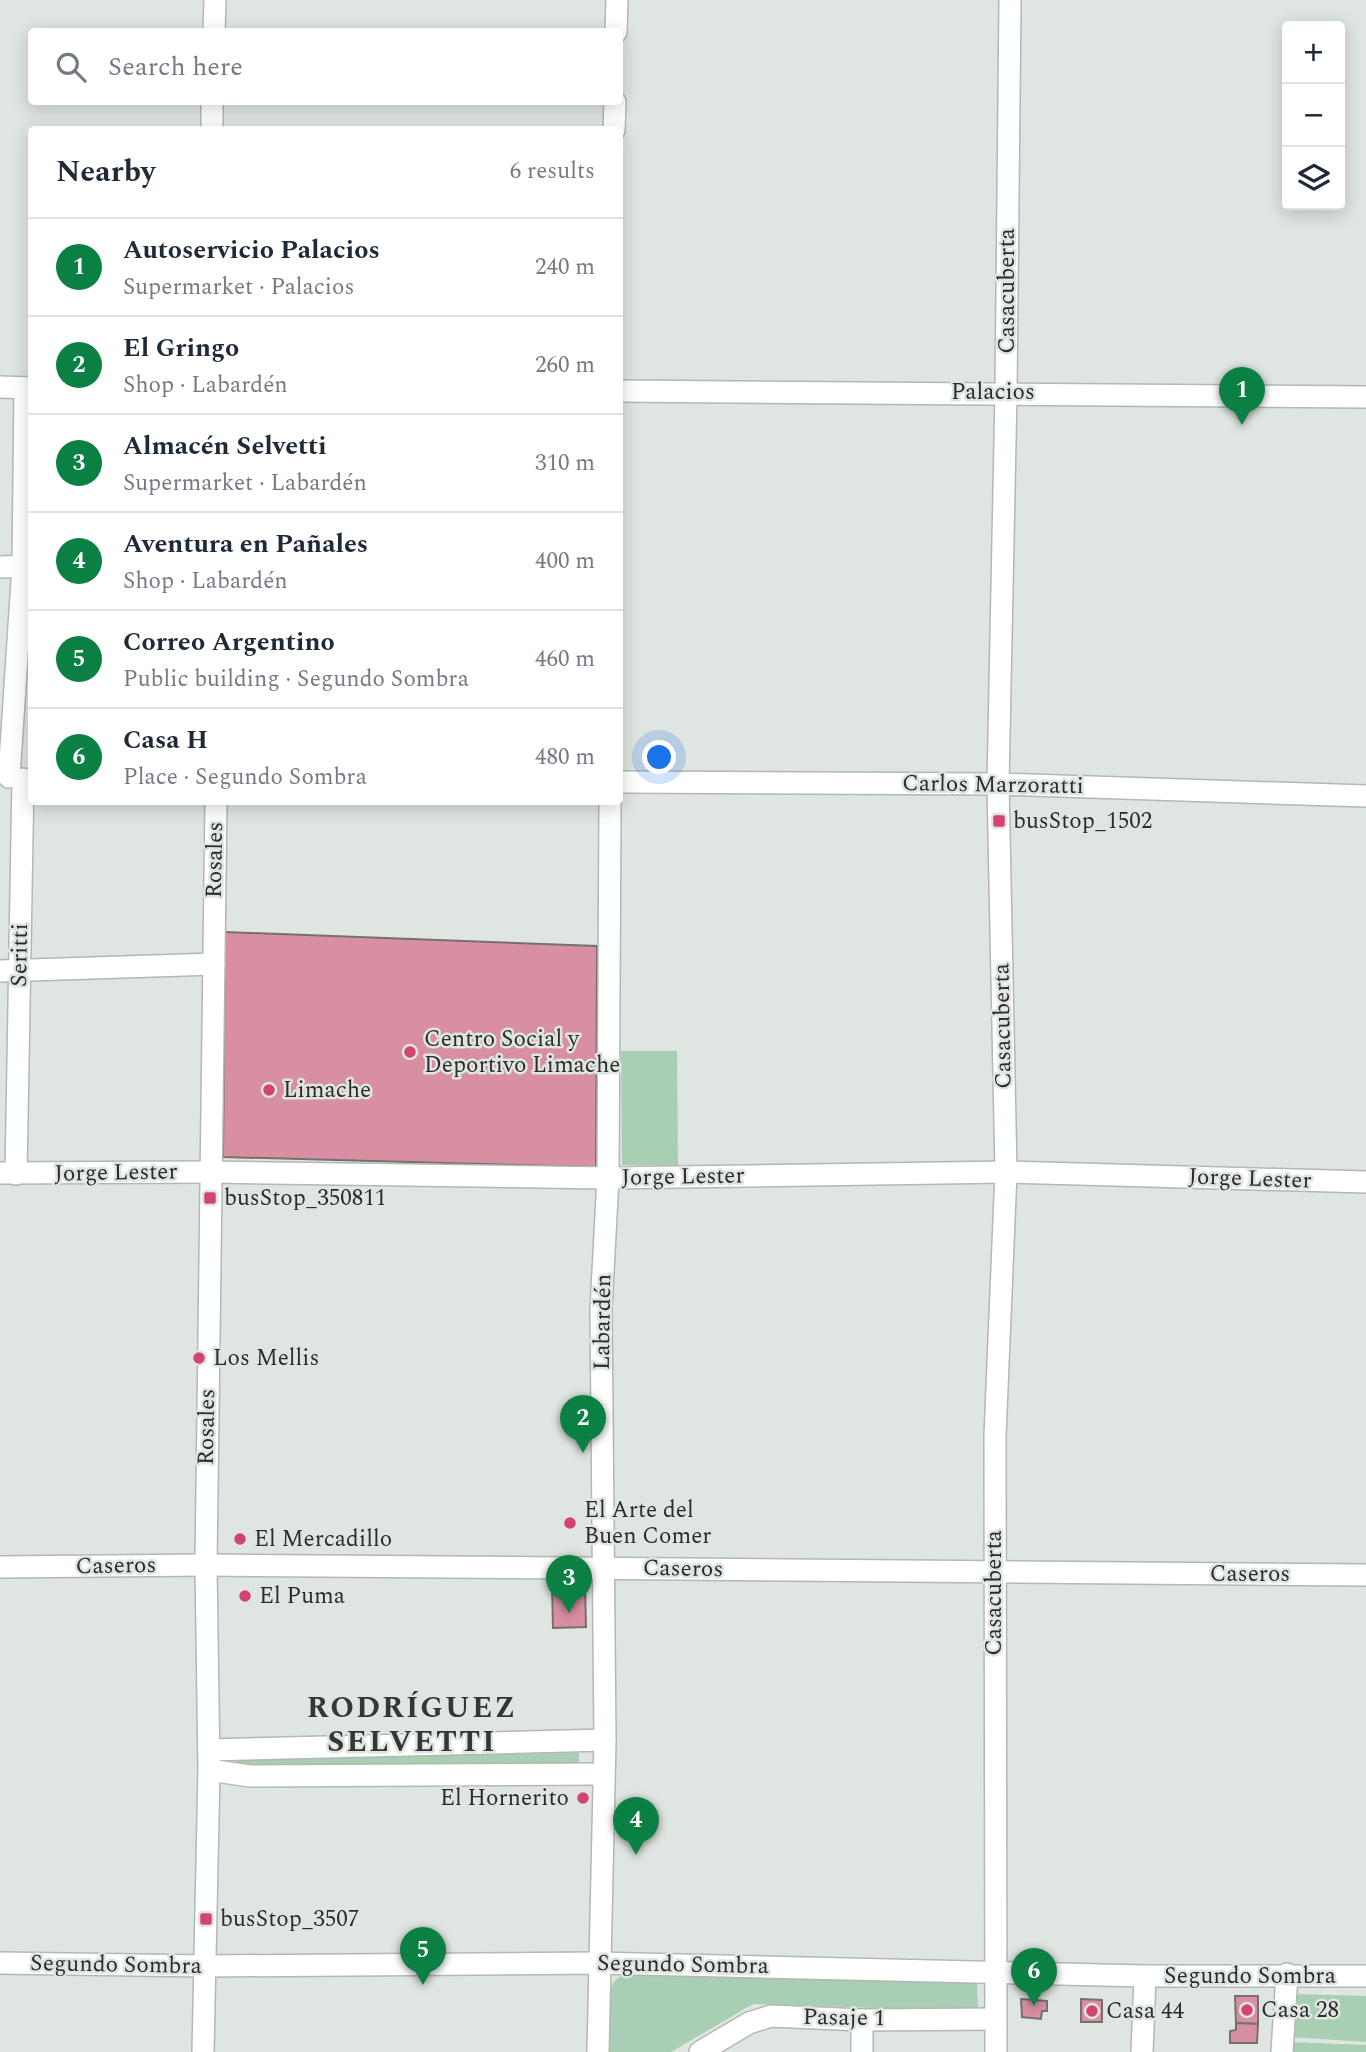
<!DOCTYPE html>
<html lang="en">
<head>
<meta charset="utf-8">
<style>
  :root { --surface:#fff; --page:#f6f6f7; --text:#1f2937; --muted:#747a83; --line:#e0e1e3; --accent:#0b8043 }
  body { margin:0; font-family:Spectral,serif; background:var(--page); color:var(--text) }
  .controls { position:absolute; right:21px; top:21px; display:grid; overflow:hidden; border-radius:7px; box-shadow:0 4px 18px #0003 }
  .controls button { width:63px; height:63px; display:grid; place-items:center; padding:0; border:0; border-bottom:2px solid var(--line); background:var(--surface); color:var(--text); font:35px sans-serif }
  .you { position:absolute; left:660px; top:758px; width:24px; height:24px; margin:-18px; border:5px solid #fff; border-radius:50%; background:#1a73e8; box-shadow:0 0 0 10px #1a73e833 }
  .badge { display:grid; place-items:center; width:46px; height:46px; border-radius:50%; background:var(--accent); color:#fff; font-size:23px; font-weight:700 }
  .pin { position:absolute; translate:-50% -58px; filter:drop-shadow(0 2px 4px #0008) }
  .pin::after { content:''; position:absolute; top:37px; width:24px; height:21px; background:inherit; clip-path:polygon(0 0,100% 0,50% 100%) }
  .list { margin:0; padding:0; list-style:none }
  h2 { display:flex; justify-content:space-between; align-items:center; height:91px; margin:0; padding:0 28px; font-size:30px }
  h2 small { font-size:23px; font-weight:400; color:var(--muted) }
  .list li { display:grid; grid-template-columns:46px 1fr auto; gap:21px; align-items:center; box-sizing:border-box; height:98px; padding:0 28px; border-top:2px solid var(--line) }
  .list b { display:block; font-size:26px; white-space:nowrap }
  .list p { margin:0; font-size:23px; white-space:nowrap; color:var(--muted) }
  .list em { font-size:23px; font-style:normal; color:var(--muted) }
  .icon { flex:none; width:38px; height:38px; fill:none; stroke:currentColor; stroke-width:2; stroke-linecap:round; stroke-linejoin:round }
  .map { position:relative; flex:none; width:1366px; height:2052px; overflow:hidden }
  .search { position:absolute; background:var(--surface); box-shadow:0 4px 18px #0003; left:28px; top:28px; width:595px; height:77px; display:flex; align-items:center; gap:18px; box-sizing:border-box; padding:0 24px; border-radius:7px; color:var(--muted); font-size:26px }
  .panel { position:absolute; background:var(--surface); box-shadow:0 4px 18px #0003; left:28px; top:126px; width:595px; height:679px; border-radius:7px }
  .map>svg:first-child { display:block }
</style>
</head>
<body>
<div class="map">
<svg width="1366" height="2052" viewBox="0 0 1366 2052">
  <rect width="100%" height="100%" fill="#dfe5e1"/>
  <g fill="#a8ceb4">
    <polygon points="621,1051 677,1051 678,1165 622,1165"/>
    <polygon points="579,1753 579,1765 237,1766 237,1755"/>
    <path d="M623 1975 971 1979 977 1984 978 2007 967 2011 753 2004 671 2052H610C609 2029 598 1987 623 1975Z"/>
    <polygon points="1292,1994 1366,1996 1366,2042 1290,2037"/>
    <polygon points="1288,2042 1366,2045 1366,2052 1288,2052"/>
  </g>
  <g fill="#d88fa1" stroke="#777071" stroke-width="2">
    <polygon points="225,932 597,946 596,1167 223,1157"/>
    <polygon points="552,1585 585,1586 586,1627 553,1628"/>
    <polygon points="1235,1996 1258,1996 1258,2024 1236,2023"/>
    <polygon points="1021,1999 1047,2001 1047,2011 1042,2011 1041,2019 1022,2017"/>
    <polygon points="1081,1999 1102,2000 1102,2022 1081,2022"/>
    <polygon points="1236,2023 1258,2024 1257,2043 1230,2043 1230,2031 1236,2030"/>
  </g>
  <g fill="none" stroke-linecap="round" stroke-linejoin="round">
    <g stroke="#b2b8b3" stroke-width="24">
      <g id="minor">
        <polyline points="214,32 215,0"/>
        <polyline points="616,32 617,0"/>
        <polyline points="212,130 212,102"/>
        <polyline points="614,130 615,102"/>
        <polyline points="0,387 32,388"/>
        <polyline points="620,391 1366,397"/>
        <polyline points="0,567 32,566"/>
        <polyline points="9,777 23,566 25,388"/>
        <polyline points="620,782 998,784 1366,796"/>
        <polyline points="0,971 214,964"/>
        <polyline points="0,1173 210,1172 608,1178 1006,1172 1366,1182"/>
        <polyline points="16,1174 23,779"/>
        <polyline points="0,1567 206,1565 1366,1575"/>
        <polyline points="209,1750 605,1740"/>
        <polyline points="209,1770 250,1776 604,1774"/>
        <polyline points="0,1963 206,1966 598,1963 1145,1976 1366,1976"/>
        <polyline points="203,2052 209,1770 206,1565 216,802"/>
        <polyline points="598,2052 605,1740 601,1309 608,1178 610,802"/>
        <polyline points="700,2052 749,2023 771,2016 862,2020 996,2019"/>
        <polyline points="862,2052 862,2020"/>
        <polyline points="996,2052 995,1436 1006,1172 998,784 1006,392 1010,0"/>
        <polyline points="1142,2052 1145,1976"/>
        <polyline points="1282,2052 1287,1974"/>
      </g>
    </g>
    <use href="#minor" stroke="#fff" stroke-width="21"/>
  </g>
  <g fill="#d14473" stroke="#dfe5e1" stroke-width="2.5">
    <rect x="992" y="814" width="14" height="14" rx="3.5"/>
    <circle cx="410" cy="1052" r="7"/>
    <circle cx="269" cy="1090" r="7"/>
    <rect x="203" y="1191" width="14" height="14" rx="3.5"/>
    <circle cx="199" cy="1358" r="7"/>
    <circle cx="570" cy="1523" r="7"/>
    <circle cx="240" cy="1539" r="7"/>
    <circle cx="245" cy="1596" r="7"/>
    <circle cx="583" cy="1798" r="7"/>
    <rect x="199" y="1912" width="14" height="14" rx="3.5"/>
    <circle cx="1247" cy="2010" r="7"/>
    <circle cx="1092" cy="2011" r="7"/>
  </g>
  <g text-anchor="middle" dominant-baseline="central" stroke-width="5" stroke-linejoin="round" paint-order="stroke">
    <g font-size="23" fill="#2b2d2b" stroke="#dfe5e1">
      <text transform="translate(1007 291) rotate(-90)">Casacuberta</text>
      <text x="993" y="392">Palacios</text>
      <text transform="translate(993 785) rotate(1)">Carlos Marzoratti</text>
      <text transform="translate(215 860) rotate(-89)">Rosales</text>
      <text transform="translate(20 955) rotate(-89)">Seritti</text>
      <text transform="translate(1003 1026) rotate(-91)">Casacuberta</text>
      <text transform="translate(116 1173) rotate(-1)">Jorge Lester</text>
      <text transform="translate(683 1177) rotate(-1)">Jorge Lester</text>
      <text transform="translate(1250 1179) rotate(2)">Jorge Lester</text>
      <text transform="translate(603 1322) rotate(-89)">Labardén</text>
      <text transform="translate(207 1427) rotate(-89)">Rosales</text>
      <text transform="translate(116 1566) rotate(-1)">Caseros</text>
      <text transform="translate(683 1569) rotate(1)">Caseros</text>
      <text x="1250" y="1574">Caseros</text>
      <text transform="translate(994 1593) rotate(-90)">Casacuberta</text>
      <text transform="translate(116 1965) rotate(1)">Segundo Sombra</text>
      <text transform="translate(683 1965) rotate(1)">Segundo Sombra</text>
      <text x="1250" y="1976">Segundo Sombra</text>
      <text transform="translate(844 2018) rotate(1)">Pasaje 1</text>
    </g>
    <g font-size="23" fill="#2b2d2b" stroke="#dfe5e1" text-anchor="start">
      <text x="1013" y="821">busStop_1502</text>
      <text x="424" y="1039">Centro Social y<tspan x="424" dy="26">Deportivo Limache</tspan></text>
      <text x="283" y="1090">Limache</text>
      <text x="224" y="1198">busStop_350811</text>
      <text x="213" y="1358">Los Mellis</text>
      <text x="584" y="1510">El Arte del<tspan x="584" dy="26">Buen Comer</tspan></text>
      <text x="254" y="1539">El Mercadillo</text>
      <text x="259" y="1596">El Puma</text>
      <text x="569" y="1798" text-anchor="end">El Hornerito</text>
      <text x="220" y="1919">busStop_3507</text>
      <text x="1261" y="2010">Casa 28</text>
      <text x="1106" y="2011">Casa 44</text>
    </g>
    <g font-size="30" font-weight="bold" letter-spacing="2" fill="#333834" stroke="#dfe5e1">
      <text x="412" y="1708">RODRÍGUEZ<tspan x="412" dy="34">SELVETTI</tspan></text>
    </g>
  </g>
</svg>
<div class="controls">
<button>+</button>
<button>−</button>
<button><svg class="icon" aria-label="layers" viewBox="0 0 24 24"><path d="M12 4l9 5-9 5-9-5zM3 14l9 5 9-5"/></svg></button>
</div>
<div class="you"></div>
<div class="pin badge" style="left:1242px;top:425px">1</div>
<div class="pin badge" style="left:583px;top:1453px">2</div>
<div class="pin badge" style="left:569px;top:1613px">3</div>
<div class="pin badge" style="left:636px;top:1855px">4</div>
<div class="pin badge" style="left:423px;top:1985px">5</div>
<div class="pin badge" style="left:1034px;top:2006px">6</div>
<div class="search"><svg class="icon" aria-label="search" viewBox="0 0 24 24"><circle cx="10" cy="10" r="6"/><path d="M15 15l6 6"/></svg>Search here</div>
<section class="panel">
<h2>Nearby<small>6 results</small></h2>
<ul class="list">
<li><span class="badge">1</span><div><b>Autoservicio Palacios</b><p>Supermarket · Palacios</p></div><em>240 m</em></li>
<li><span class="badge">2</span><div><b>El Gringo</b><p>Shop · Labardén</p></div><em>260 m</em></li>
<li><span class="badge">3</span><div><b>Almacén Selvetti</b><p>Supermarket · Labardén</p></div><em>310 m</em></li>
<li><span class="badge">4</span><div><b>Aventura en Pañales</b><p>Shop · Labardén</p></div><em>400 m</em></li>
<li><span class="badge">5</span><div><b>Correo Argentino</b><p>Public building · Segundo Sombra</p></div><em>460 m</em></li>
<li><span class="badge">6</span><div><b>Casa H</b><p>Place · Segundo Sombra</p></div><em>480 m</em></li>
</ul>
</section>
</div>
</body>
</html>
